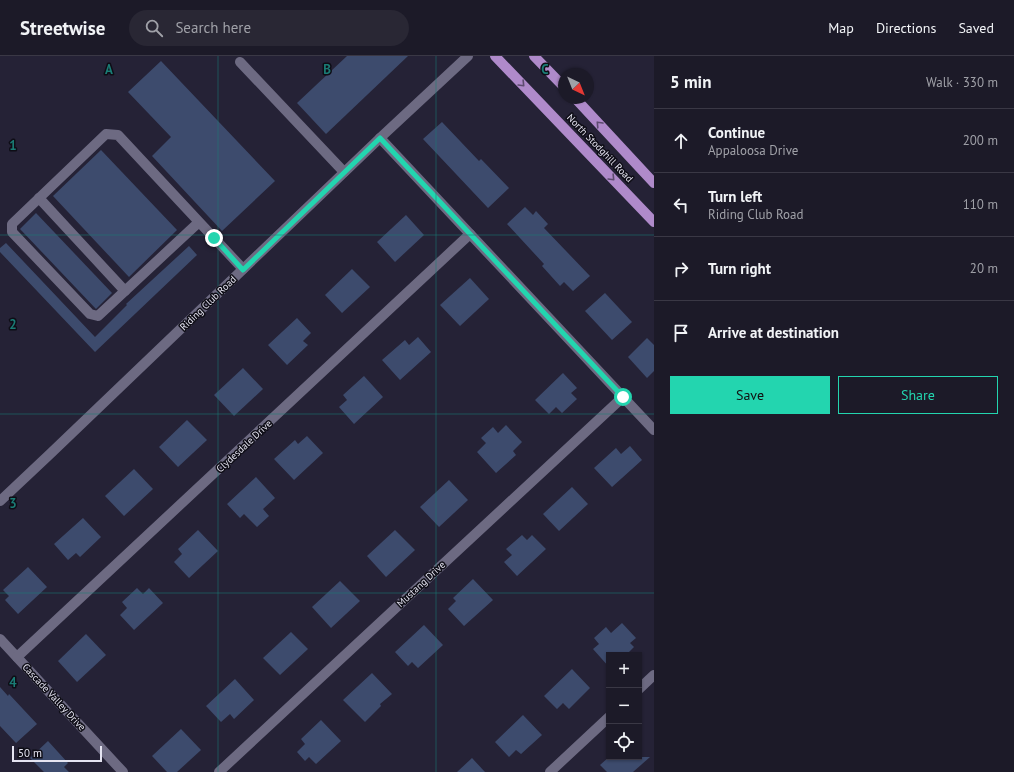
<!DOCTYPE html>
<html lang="en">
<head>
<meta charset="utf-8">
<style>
  :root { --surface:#1c1a28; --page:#292734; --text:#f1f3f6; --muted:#a0a1a8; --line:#3a3845; --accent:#23d5af }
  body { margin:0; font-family:"PT Sans",sans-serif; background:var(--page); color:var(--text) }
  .controls { position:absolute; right:12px; bottom:12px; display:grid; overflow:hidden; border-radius:0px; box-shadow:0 1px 3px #0004 }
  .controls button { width:36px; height:36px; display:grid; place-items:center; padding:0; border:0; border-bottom:1px solid var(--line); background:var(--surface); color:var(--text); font:20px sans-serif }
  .compass { position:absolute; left:558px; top:12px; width:36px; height:36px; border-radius:50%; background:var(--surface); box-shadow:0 1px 3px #0004; rotate:137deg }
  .scale { position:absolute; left:12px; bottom:10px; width:90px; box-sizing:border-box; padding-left:4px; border:2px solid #e5e4f1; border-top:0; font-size:11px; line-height:14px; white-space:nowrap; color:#e5e4f1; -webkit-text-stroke:3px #0e0d16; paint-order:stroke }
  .stop { position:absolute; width:12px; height:12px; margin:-9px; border:3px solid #23d5af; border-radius:50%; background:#fff }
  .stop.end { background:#23d5af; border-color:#fff; box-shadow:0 1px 4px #0008 }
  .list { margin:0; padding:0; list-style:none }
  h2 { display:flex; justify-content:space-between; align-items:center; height:52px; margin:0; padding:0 16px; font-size:17px }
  h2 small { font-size:13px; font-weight:400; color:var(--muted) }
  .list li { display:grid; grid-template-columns:26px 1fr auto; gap:12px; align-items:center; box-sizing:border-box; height:64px; padding:0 16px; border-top:1px solid var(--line) }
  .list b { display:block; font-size:15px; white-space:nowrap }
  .list p { margin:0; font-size:13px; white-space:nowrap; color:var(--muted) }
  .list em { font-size:13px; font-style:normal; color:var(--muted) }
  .actions { display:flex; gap:8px; padding:12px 16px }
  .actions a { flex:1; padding:9px 0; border:1px solid var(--accent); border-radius:0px; text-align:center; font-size:14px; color:var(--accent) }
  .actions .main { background:var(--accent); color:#111 }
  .icon { flex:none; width:22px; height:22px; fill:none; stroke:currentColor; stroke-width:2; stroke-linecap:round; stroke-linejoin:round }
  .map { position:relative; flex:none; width:654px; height:716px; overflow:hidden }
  header { display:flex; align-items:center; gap:24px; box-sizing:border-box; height:56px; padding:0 20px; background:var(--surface); border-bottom:1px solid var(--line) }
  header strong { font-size:19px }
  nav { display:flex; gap:22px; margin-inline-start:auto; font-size:14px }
  .search { width:280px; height:36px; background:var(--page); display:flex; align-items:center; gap:10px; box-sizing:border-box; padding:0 14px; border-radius:22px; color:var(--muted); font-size:15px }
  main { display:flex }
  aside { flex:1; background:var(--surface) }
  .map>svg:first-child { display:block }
</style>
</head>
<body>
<header>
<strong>Streetwise</strong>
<div class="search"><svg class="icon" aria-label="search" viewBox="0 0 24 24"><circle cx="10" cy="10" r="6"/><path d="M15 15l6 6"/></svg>Search here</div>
<nav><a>Map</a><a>Directions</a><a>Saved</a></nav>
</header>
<main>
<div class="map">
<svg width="654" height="716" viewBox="0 0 654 716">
  <rect width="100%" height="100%" fill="#252236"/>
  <g fill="#3d4b6d">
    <polygon points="347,0 408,0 326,78 297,47"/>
    <polygon points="161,5 275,125 222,175 152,100 171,81 128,36"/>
    <polygon points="442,66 479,105 481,103 509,132 488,152 423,83"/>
    <polygon points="101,94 177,174 129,221 53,140"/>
    <polygon points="525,151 533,159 536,155 548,168 544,172 590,220 573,235 564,226 560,230 542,210 544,208 507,168"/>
    <polygon points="36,157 112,237 96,253 20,173"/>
    <polygon points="406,159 424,179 395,206 377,186"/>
    <polygon points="6,187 95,281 127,249 126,248 189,190 197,199 95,296 0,196 0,192"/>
    <polygon points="352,213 370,231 342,257 325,239"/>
    <polygon points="470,222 489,243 460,270 440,249"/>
    <polygon points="605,237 632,266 612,284 585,255"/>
    <polygon points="297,262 311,277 303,285 308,289 287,309 268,289"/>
    <polygon points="418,281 431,296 400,324 382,304 405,284 409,289"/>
    <polygon points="647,282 654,289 654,315 647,322 628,301"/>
    <polygon points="243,312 263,333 234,360 214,339"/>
    <polygon points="563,317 577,332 571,337 577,343 562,357 556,351 549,358 535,344"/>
    <polygon points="364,320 383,341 354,368 339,351 347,344 343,339"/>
    <polygon points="187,364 207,384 178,411 159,391"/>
    <polygon points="506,369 522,386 513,395 516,399 496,417 477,396 486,387 481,382 493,371 498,377"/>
    <polygon points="307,380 323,397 294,424 274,403 295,384 298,388"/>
    <polygon points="630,390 642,404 612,431 594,412 616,392 621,398"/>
    <polygon points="134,413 153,433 124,460 105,440"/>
    <polygon points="256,421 275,442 263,453 269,460 257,471 244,458 240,462 227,448"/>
    <polygon points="449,424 468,444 439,471 420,451"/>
    <polygon points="572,431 588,448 559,475 543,458"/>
    <polygon points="83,462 101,481 80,501 76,497 68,504 54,488"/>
    <polygon points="198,474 218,495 189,522 174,506 182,498 178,493"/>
    <polygon points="395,474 415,494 386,521 367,500"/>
    <polygon points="522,479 527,484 532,479 546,493 517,520 504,506 512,499 506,493"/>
    <polygon points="28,511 47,531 18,558 5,544 9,540 3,534"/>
    <polygon points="473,523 493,544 464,570 448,553 456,545 453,542"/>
    <polygon points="340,525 360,545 331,572 312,551"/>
    <polygon points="137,532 143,538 149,532 163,547 134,574 120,559 127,552 122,546"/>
    <polygon points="622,567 636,582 630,587 634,591 626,599 609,599 609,611 593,593 599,588 594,582 606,571 611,577"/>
    <polygon points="424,569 443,589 418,612 412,606 408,610 395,596"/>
    <polygon points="291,576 308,593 280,619 263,602"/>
    <polygon points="86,578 106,599 77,626 58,605"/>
    <polygon points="572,613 590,632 569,653 563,647 557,653 544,640"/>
    <polygon points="372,617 392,638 380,648 381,650 365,666 343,644"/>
    <polygon points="235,623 254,644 234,663 230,658 221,666 206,650"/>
    <polygon points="0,631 8,640 9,638 37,668 16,687 0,670"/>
    <polygon points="523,659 542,679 521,698 516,694 509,701 495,686"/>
    <polygon points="321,664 341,685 316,708 309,701 305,705 297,696 305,688 301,683"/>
    <polygon points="181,673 201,694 177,716 167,716 152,700"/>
    <polygon points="48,685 68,707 64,711 69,716 44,716 30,702"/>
    <polygon points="609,701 650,701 633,716 607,716 600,709"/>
    <polygon points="472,702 485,716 457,716"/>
  </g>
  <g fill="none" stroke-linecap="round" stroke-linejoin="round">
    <g stroke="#6d6a82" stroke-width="10">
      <polyline points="240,6 344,116"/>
      <polyline points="380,82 654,374"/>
      <polyline points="39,142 125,235"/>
      <polyline points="199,166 98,260 90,258 12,176 12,168 106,78 118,79 243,213"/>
      <polyline points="0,445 50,398 380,82 468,0"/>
      <polyline points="0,583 123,716"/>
      <polyline points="17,601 470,178"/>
      <polyline points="639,633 654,619"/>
      <polyline points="219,716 623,341"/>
      <polyline points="550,716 609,661"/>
    </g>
    <g stroke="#af8aca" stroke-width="10">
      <polyline points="495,0 654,166"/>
      <polyline points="534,0 564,31"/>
      <polyline points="575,42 654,127"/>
    </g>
  </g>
  <defs><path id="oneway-chevron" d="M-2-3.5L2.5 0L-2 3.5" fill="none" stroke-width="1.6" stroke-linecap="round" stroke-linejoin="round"/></defs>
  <g stroke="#5e4c70">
    <use href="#oneway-chevron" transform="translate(522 28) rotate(46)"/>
    <use href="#oneway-chevron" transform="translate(599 68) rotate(-133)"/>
    <use href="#oneway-chevron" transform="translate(612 122) rotate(46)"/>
  </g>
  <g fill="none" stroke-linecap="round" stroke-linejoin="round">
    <polyline stroke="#23d5af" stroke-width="5" points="214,182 243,214 380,82 623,341"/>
  </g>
  <path fill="none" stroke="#1a7c75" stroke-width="1" stroke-opacity="0.55" d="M218 0V716M436 0V716M0 179H654M0 358H654M0 537H654"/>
  <g text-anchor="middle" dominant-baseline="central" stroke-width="3" stroke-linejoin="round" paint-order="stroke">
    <g font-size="10" fill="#e5e4f1" stroke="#0e0d16">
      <text transform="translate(600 92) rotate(46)">North Stodghill Road</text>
      <text transform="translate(208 247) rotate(-44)">Riding Club Road</text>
      <text transform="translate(244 390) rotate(-43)">Clydesdale Drive</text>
      <text transform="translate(421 528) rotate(-43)">Mustang Drive</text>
      <text transform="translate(54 641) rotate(47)">Cascade Valley Drive</text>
    </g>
  </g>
  <g font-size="13" text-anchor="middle" font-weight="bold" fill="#1a7c75" stroke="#0e0d16" stroke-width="3" stroke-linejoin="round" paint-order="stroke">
    <text x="109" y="18">A</text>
    <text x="327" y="18">B</text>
    <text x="545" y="18">C</text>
    <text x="13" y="94">1</text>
    <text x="13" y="273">2</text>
    <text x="13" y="452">3</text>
    <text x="13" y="631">4</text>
  </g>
</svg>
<div class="controls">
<button>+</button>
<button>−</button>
<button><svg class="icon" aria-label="locate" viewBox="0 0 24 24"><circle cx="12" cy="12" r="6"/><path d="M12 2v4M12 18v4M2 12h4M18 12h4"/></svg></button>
</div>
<svg class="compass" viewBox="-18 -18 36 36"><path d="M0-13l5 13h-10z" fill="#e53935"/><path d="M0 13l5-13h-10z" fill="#a0a1a8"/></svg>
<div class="scale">50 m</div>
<div class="stop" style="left:623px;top:341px"></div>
<div class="stop end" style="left:214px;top:182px"></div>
</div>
<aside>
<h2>5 min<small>Walk · 330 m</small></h2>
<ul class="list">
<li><svg class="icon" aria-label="ahead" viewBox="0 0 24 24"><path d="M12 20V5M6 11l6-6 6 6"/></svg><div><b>Continue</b><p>Appaloosa Drive</p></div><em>200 m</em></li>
<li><svg class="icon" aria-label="left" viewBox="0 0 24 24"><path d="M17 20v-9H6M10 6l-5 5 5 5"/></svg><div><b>Turn left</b><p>Riding Club Road</p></div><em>110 m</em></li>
<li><svg class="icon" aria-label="right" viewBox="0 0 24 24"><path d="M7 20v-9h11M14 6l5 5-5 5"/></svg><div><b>Turn right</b></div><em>20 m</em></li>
<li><svg class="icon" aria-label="arrive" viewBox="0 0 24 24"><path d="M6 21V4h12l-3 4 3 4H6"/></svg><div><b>Arrive at destination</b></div></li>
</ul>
<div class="actions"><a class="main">Save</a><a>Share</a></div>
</aside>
</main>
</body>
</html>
